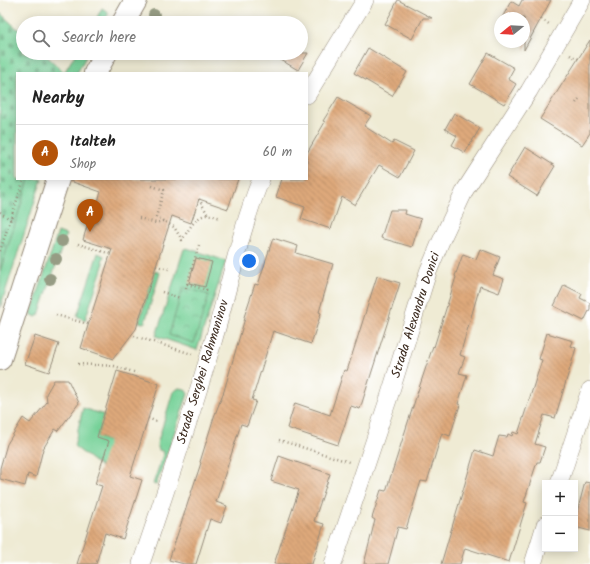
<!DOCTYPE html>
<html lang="en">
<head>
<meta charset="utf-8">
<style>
  :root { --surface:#fff; --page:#f6f6f6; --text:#222; --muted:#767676; --line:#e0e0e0; --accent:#b45309 }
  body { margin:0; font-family:Kalam,sans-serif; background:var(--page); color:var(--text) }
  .controls { position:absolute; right:12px; bottom:12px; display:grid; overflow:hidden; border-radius:0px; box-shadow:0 2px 10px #0003 }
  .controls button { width:36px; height:36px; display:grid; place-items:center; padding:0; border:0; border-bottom:1px solid var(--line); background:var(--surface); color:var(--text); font:20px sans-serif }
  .compass { position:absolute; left:494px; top:12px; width:36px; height:36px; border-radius:50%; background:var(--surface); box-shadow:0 2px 10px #0003; rotate:252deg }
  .you { position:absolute; left:249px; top:261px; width:14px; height:14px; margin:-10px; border:3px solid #fff; border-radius:50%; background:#1a73e8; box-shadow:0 0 0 6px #1a73e833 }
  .badge { display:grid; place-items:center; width:26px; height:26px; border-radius:50%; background:var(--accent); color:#fff; font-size:13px; font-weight:700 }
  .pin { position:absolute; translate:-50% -33px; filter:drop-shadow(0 1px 2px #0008) }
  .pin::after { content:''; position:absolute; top:21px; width:14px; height:12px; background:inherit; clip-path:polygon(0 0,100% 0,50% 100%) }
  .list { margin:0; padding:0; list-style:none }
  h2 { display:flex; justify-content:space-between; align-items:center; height:52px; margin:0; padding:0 16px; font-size:17px }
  h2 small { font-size:13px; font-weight:400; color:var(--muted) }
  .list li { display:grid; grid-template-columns:26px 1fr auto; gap:12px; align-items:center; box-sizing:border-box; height:56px; padding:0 16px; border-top:1px solid var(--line) }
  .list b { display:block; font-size:15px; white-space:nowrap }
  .list p { margin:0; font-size:13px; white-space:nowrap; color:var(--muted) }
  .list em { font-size:13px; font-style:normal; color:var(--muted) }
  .icon { flex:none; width:22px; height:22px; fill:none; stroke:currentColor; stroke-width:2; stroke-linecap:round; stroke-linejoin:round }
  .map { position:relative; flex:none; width:590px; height:564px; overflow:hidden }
  .search { position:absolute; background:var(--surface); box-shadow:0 2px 10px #0003; left:16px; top:16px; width:292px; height:44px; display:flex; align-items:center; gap:10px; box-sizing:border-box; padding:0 14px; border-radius:22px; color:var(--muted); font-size:15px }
  .panel { position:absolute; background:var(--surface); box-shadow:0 2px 10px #0003; left:16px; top:72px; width:292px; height:108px; border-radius:0px }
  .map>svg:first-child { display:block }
</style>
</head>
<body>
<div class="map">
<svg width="590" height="564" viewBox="0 0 590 564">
  <defs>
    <pattern id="cemetery-stones" width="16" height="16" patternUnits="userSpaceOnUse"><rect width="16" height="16" fill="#76d198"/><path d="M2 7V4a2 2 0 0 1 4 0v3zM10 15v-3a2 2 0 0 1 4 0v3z" fill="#62aa7b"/></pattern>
    <pattern id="park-crowns" width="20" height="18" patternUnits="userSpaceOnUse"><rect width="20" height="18" fill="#76d198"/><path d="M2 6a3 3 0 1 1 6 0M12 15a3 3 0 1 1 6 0" fill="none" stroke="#62aa7b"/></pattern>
    <pattern id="building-back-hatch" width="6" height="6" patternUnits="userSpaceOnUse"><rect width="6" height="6" fill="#dea97b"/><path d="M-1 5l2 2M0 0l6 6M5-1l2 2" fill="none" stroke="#b58a64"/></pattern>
  </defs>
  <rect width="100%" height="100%" fill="#fff"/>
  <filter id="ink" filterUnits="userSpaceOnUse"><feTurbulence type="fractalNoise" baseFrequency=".025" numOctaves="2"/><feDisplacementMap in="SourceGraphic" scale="8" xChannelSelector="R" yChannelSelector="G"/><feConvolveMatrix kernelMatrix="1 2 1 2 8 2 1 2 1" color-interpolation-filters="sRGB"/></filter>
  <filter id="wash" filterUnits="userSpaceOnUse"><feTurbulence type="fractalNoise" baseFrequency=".012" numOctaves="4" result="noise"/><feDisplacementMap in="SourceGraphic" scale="16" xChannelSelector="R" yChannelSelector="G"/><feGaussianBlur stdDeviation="0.9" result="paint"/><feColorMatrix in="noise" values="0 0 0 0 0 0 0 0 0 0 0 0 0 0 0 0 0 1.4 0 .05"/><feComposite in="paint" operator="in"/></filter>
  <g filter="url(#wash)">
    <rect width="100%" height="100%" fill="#efebd4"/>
    <g fill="#76d198" stroke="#587e5b">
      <polygon points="102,8 109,13 103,23 94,23"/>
      <polygon points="76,53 88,53 77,73 64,73"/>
      <polygon points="29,179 42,179 0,308 0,271"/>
      <polygon points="58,232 66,235 39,315 36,317 31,314"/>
      <polygon points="187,248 226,261 197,350 156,336 184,249"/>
      <polygon points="98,253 104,256 102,262 104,263 85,320 77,316"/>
      <polygon points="155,271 160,273 145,322 143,323 139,322"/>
      <polygon points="179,388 185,389 188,394 156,485 153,484 164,452 159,450 157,444 173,392"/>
      <polygon points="83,408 104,415 97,437 113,443 101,467 74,446"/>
    </g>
    <polygon fill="url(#cemetery-stones)" stroke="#587e5b" points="0,13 23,34 23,53 43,53 65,73 17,73 17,179 29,179 0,271"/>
    <polygon fill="url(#park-crowns)" stroke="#587e5b" points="183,287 209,295 194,343 169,335"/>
    <g id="blocks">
      <g fill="url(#building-back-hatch)">
        <polygon points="398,0 432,18 423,18 412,39 385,24"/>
        <polygon points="522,0 551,0 524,50 524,18 502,18 511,1 519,6"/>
        <polygon points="590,40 590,133 582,145 540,119"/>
        <polygon points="368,48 407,72 392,96 354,73"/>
        <polygon points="269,53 308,53 298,70"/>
        <polygon points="488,53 514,68 508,79 516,84 504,104 470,84"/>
        <polygon points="338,97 371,116 364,126 392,144 394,141 414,151 400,177 379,165 355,205 342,197 331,229 301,219 305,207 276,197 282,179 307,179 307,153 325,122 323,121"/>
        <polygon points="454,113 480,128 465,153 452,145 457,136 445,129"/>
        <polygon points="525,147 555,166 537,196 507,177"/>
        <polygon points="71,179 238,179 228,209 199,199 191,223 172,216 136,329 113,359 81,348 112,249 83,240 87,226 90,227 101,192 70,181"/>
        <polygon points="390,210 406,210 405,214 421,219 412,247 381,238"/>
        <polygon points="273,238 298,246 296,253 333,264 319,312 321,313 311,344 273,331 252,400 256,401 247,426 241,424 216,502 227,506 221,523 210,519 196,564 184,564 169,560 201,463 200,462 214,417 224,391 245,318 244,317 255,284 258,285"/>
        <polygon points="480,249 500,257 493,275 504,279 499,293 480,286 460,355 465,357 459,373 467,375 458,404 460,405 450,436 442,433 427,482 421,481 406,529 398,527 388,564 364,564 375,520 372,518 381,490 386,491 418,391 433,346 434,347 456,277 455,276 463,254 476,259"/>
        <polygon points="196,258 212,262 205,287 189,283"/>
        <polygon points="377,276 400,283 360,409 351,406 338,445 287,428 295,403 330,415 344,370 347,371"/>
        <polygon points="564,285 582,294 580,298 590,303 590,309 584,321 554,306"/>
        <polygon points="547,333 573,341 571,346 576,348 555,418 544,415 535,444 545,447 540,462 537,462 524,502 527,503 509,562 465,548 460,564 441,564 475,450 493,456 499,436 507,437 508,434 512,436 513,432 518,434 542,360 539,359"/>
        <polygon points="35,336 59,344 49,372 25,364"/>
        <polygon points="117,371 159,384 130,476 142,480 123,539 105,533 96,564 77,564 102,486 95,484 109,441 97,437"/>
        <polygon points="54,380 68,380 79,403 58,431 55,429 43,449 36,477 28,474 25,486 0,479 0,468 7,444 23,418 30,423 47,402 46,394"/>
        <polygon points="279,456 330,474 314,521 324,524 312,564 274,564 299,490 271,481"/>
        <polygon points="585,482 590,483 590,531 575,527 575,520"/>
      </g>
    </g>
  </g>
  <g filter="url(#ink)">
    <use href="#blocks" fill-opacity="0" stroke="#958a79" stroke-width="1"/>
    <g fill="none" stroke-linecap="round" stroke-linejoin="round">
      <g stroke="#958a79" stroke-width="18">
        <g id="street">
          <polyline points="307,95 365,0"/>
          <polyline points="559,483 590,390"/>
          <path d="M141 564C166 490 191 417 213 342 229 288 240 231 261 179"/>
          <polyline points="333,564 389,397 428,272 441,241 465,190 529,91 582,0"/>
          <polyline points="533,564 545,525"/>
        </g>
      </g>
      <g stroke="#958a79" stroke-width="24">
        <g id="secondary">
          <polyline points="123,23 136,0"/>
          <polyline points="95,73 106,53"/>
          <polyline points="0,359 58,179"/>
        </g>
      </g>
      <g stroke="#958a79" stroke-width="2.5" stroke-dasharray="1 3" stroke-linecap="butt">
        <polyline points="541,19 549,24"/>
        <polyline points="570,55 578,59"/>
        <polyline points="576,103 579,99"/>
        <path d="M152 186 164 190 156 217 174 227 182 240C188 231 196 214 209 215 213 215 217 217 221 218"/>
        <polyline points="199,199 208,215"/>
        <polyline points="0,212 11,220"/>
        <polyline points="139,218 156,223 163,221"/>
        <polyline points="78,244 111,254"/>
        <polyline points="0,251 24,179"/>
        <polyline points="156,266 169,269"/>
        <polyline points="187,284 207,290"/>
        <polyline points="186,288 199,245"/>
        <polyline points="162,292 180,298"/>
        <polyline points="205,294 207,288"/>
        <polyline points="56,315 88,324"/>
        <polyline points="134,336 192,354"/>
        <polyline points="78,364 114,366 137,373"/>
        <polyline points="148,418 157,422"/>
        <polyline points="279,440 349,462"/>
      </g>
      <use href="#street" stroke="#fff" stroke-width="17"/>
      <use href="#secondary" stroke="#fff" stroke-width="22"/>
    </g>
    <g fill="#969c84">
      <circle cx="154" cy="15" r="6"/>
      <circle cx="62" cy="241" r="6"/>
      <circle cx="56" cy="259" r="6"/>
      <circle cx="50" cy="279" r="6"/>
    </g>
  </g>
  <g text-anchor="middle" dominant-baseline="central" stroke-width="3.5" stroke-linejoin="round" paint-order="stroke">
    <g font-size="13" fill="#3b2a1e" stroke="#fff">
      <text transform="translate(416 315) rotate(-72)">Strada Alexandru Donici</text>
      <text transform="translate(203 372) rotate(-73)">Strada Serghei Rahmaninov</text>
    </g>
  </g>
</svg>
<div class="controls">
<button>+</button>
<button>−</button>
</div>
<svg class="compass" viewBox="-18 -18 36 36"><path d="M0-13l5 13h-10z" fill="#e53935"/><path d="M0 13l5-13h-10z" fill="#767676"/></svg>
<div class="you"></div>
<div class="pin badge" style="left:90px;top:232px">A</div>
<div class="search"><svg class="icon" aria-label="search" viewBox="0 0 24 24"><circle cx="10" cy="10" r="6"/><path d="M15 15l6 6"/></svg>Search here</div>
<section class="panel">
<h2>Nearby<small></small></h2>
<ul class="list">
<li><span class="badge">A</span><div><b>Italteh</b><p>Shop</p></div><em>60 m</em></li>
</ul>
</section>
</div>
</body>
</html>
